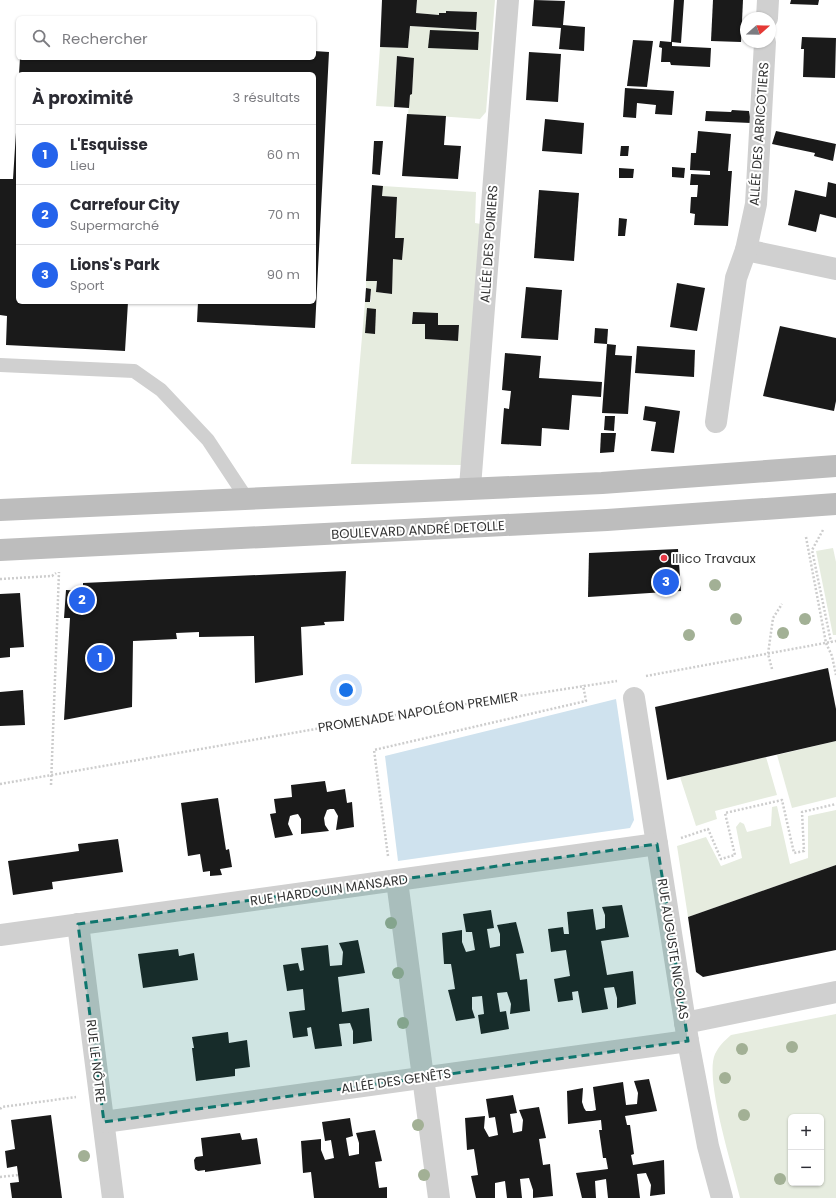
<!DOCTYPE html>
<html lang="fr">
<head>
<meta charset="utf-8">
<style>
  :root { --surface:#fff; --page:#f7f7f7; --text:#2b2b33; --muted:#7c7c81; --line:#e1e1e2; --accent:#2563eb }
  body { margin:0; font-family:Poppins,sans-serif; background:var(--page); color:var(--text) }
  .controls { position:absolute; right:12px; bottom:12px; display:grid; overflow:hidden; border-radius:6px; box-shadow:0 1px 3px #0004 }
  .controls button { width:36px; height:36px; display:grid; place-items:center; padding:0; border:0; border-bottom:1px solid var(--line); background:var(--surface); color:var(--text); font:20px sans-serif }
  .compass { position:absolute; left:740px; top:12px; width:36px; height:36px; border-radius:50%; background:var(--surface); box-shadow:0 1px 3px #0004; rotate:70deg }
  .you { position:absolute; left:346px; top:690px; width:14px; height:14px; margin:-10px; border:3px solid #fff; border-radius:50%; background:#1a73e8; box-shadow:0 0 0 6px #1a73e833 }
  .badge { display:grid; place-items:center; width:26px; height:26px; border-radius:50%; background:var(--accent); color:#fff; font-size:13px; font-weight:700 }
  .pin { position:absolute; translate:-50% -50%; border:2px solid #fff; box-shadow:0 1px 4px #0006 }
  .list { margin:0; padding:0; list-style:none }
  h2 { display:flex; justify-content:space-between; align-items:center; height:52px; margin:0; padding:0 16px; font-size:17px }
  h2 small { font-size:13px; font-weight:400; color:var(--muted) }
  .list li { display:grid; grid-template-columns:26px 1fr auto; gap:12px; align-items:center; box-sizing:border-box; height:60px; padding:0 16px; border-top:1px solid var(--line) }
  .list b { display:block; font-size:15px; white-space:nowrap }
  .list p { margin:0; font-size:13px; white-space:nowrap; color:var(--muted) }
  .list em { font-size:13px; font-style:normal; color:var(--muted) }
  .icon { flex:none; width:22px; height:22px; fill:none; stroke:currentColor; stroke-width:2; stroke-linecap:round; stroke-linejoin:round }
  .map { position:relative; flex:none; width:836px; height:1198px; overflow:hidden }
  .search { position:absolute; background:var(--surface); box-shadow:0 1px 3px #0004; left:16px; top:16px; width:300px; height:44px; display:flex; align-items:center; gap:10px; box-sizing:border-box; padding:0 14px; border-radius:6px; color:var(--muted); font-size:15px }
  .panel { position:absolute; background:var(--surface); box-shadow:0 1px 3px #0004; left:16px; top:72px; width:300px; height:232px; border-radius:6px }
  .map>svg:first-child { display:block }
</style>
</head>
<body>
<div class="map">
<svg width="836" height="1198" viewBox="0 0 836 1198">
  <rect width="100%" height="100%" fill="#fff"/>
  <g fill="#e6ecdf" fill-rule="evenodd">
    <polygon points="417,0 495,0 486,112 480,119 408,114 410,95 412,94 414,58 397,56 394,107 376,106 380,47 408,48 410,26 476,30 477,12 446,11 446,13 439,13 439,15 416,13"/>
    <path d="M383 186 476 192 475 223 481 224 464 465 351 464 365 302H371V289L366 288V281H377L376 292 391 294 393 259H402L404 239 395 238 397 197 382 196ZM438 313V325H459L458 341 425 339V324H412Z"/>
    <polygon points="833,548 836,562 836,635 833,635 816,551"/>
    <polygon points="836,741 836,797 792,808 777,755"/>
    <polygon points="766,757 777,795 715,811 717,819 696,826 680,777"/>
    <polygon points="777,806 790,864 808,858 808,816 836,810 836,865 688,917 677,846 706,837 721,866 742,858 736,827 740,822 744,824 747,832 771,826 772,807"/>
    <path d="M836 1014V1198H740C733 1168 704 1079 715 1054 719 1046 724 1041 731 1035ZM791 1117H821V1183H791Z"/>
  </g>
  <polygon fill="#cfe2ee" points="616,699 634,820 630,828 398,861 385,756"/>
  <g fill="#1a1a1a">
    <polygon points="382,0 417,0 416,13 439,15 439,13 446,13 446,11 477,12 476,30 410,26 408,48 380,47"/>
    <polygon points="534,0 565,1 563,25 585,27 584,51 559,49 561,28 532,26"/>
    <polygon points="674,0 684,0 681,43 672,42 672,46 711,48 710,67 671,65 670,62 661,62 662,48 659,47 660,41 671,42"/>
    <polygon points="713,0 743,0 741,42 711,41"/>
    <polygon points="791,0 819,0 818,5 790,4"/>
    <polygon points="430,30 479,32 478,50 428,48"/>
    <polygon points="802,37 836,38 835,78 803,77 804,49 801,49"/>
    <polygon points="633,40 653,41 647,87 627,86"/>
    <polygon points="314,51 329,52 315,328 197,322 198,302 314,302 314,74 19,74 20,58 314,58"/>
    <polygon points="529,52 561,54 558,102 526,100"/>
    <polygon points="397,56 414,58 412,94 410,95 409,108 394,107"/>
    <polygon points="625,88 674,91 672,115 655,114 656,105 637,103 636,118 623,117"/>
    <polygon points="732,110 749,111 751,123 705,121 706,111 731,112"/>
    <polygon points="407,114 446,116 444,145 461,146 458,179 402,176"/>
    <polygon points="17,117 18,302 128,302 125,351 6,345 7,316 0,315 0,179 13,179"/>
    <polygon points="545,119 584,123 582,154 542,151"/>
    <polygon points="698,131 731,134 728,171 732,171 728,226 694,225 695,214 690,213 691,197 697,197 698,185 690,185 691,174 710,175 710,171 690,170 691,153 696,153"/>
    <polygon points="776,131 836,144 833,161 814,156 815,153 772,144"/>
    <polygon points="374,141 383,141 380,175 372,174"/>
    <polygon points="621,146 629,146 628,156 620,156"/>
    <polygon points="672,167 685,168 684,178 672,177"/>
    <polygon points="619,168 634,169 633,178 619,178"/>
    <polygon points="828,182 836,184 836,218 820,214 816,232 788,225 795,190 826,197"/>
    <polygon points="372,185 383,186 382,196 397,197 395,238 404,238 402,260 393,259 392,294 376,292 377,281 366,281"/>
    <polygon points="539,190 579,193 574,261 534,258"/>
    <polygon points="619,218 627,219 625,236 618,236"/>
    <polygon points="677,283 705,288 697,331 670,327"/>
    <polygon points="526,287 562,290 558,340 521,338"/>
    <polygon points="366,288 371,289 370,302 365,302"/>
    <polygon points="367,308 376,309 375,334 365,333"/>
    <polygon points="413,312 438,313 438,325 459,325 458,341 425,339 425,324 412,324"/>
    <polygon points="780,326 836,338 836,401 834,411 763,396"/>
    <polygon points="595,328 608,329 607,344 594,343"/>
    <polygon points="607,344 616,345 615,355 632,356 628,414 602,413"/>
    <polygon points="637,346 695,350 694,377 635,373"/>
    <polygon points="505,353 541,356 539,378 602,382 601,397 572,395 569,430 542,428 541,446 501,444 504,408 509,409 511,391 502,390"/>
    <polygon points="645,406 680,411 674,453 651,451 656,422 643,420"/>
    <polygon points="605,416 615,416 614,431 604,430"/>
    <polygon points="601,433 616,433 614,452 600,453"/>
    <polygon points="678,549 681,591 588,597 589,553"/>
    <polygon points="346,571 344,621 324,622 325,625 301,627 303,675 255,683 254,636 199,637 199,632 176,633 177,639 133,641 132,707 64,720 70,618 64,618 66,590 83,591 83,583"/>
    <polygon points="20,593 24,647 10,648 10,657 0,658 0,594"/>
    <polygon points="828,668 836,709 836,741 667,780 655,707"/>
    <polygon points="23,690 25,725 0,726 0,692"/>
    <polygon points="325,781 327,792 345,789 347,803 352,802 354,827 336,830 338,816 334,809 330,809 327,810 324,818 325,825 329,831 301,834 301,819 298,814 293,815 290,816 288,824 293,835 275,838 270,814 276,813 274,799 292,797 291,785"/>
    <polygon points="218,798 226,850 229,849 232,867 220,869 222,875 210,876 210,871 203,872 200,854 188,856 181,803"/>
    <polygon points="118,839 123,872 52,882 53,889 13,895 8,861 79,851 78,844"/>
    <polygon points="836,865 836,950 703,977 696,972 688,917"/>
    <polygon points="622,905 629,937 601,941 607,975 633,971 636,1004 617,1008 617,998 614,987 604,988 608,1009 582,1013 578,991 572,992 573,1000 558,1002 554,979 570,976 566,950 551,952 548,929 563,927 564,934 569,934 567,912 593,909 596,930 605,928 605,915 602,907"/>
    <polygon points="491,910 494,928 487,929 490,948 500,946 500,934 497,925 516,922 524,953 516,954 520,980 527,979 530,1011 510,1014 511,1004 507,992 497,993 500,1012 506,1011 509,1029 481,1034 478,1015 484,1014 482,996 472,997 472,1009 475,1018 456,1021 448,990 455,989 453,976 451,964 444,964 442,933 462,930 462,942 466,952 475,950 472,932 466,932 463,914"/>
    <polygon points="358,940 365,973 338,977 340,995 342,1012 369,1008 372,1041 353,1044 353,1031 350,1023 339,1024 342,1046 315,1049 311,1027 307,1028 308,1036 293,1038 289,1012 305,1010 303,989 287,991 283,965 298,963 300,971 304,970 301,948 328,945 330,966 342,965 343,952 339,943"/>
    <polygon points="178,949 179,956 194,953 198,980 143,988 138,954"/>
    <polygon points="228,1032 229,1043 247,1040 250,1067 235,1069 235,1076 196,1081 192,1048 194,1048 192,1037"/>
    <polygon points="649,1079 657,1111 625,1116 627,1125 630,1125 634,1154 631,1155 633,1165 664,1160 665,1194 650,1196 651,1185 646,1173 637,1174 640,1198 608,1198 606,1179 595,1181 596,1198 582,1198 576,1173 608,1169 606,1158 603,1158 599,1130 602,1130 601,1120 568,1124 567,1091 583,1088 582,1102 584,1108 586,1111 592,1111 596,1110 593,1087 623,1082 626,1105 637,1104 638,1093 634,1081"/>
    <polygon points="513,1095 517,1113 510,1114 513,1133 522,1131 523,1120 519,1110 539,1107 546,1138 539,1139 543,1165 550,1164 553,1196 533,1198 533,1190 529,1178 520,1179 522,1198 507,1198 505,1181 495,1183 495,1198 476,1198 471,1176 478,1175 474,1149 467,1150 465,1118 485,1116 484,1128 489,1137 498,1135 495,1117 489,1118 486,1099"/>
    <polygon points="51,1115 62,1198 12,1198 10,1183 19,1182 17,1166 7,1168 5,1151 15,1149 11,1120"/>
    <polygon points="350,1118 353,1136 346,1138 349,1156 359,1154 359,1143 356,1133 375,1130 382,1161 375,1162 379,1188 387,1187 387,1198 314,1198 311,1172 303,1173 301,1141 321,1139 321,1150 325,1160 334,1158 331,1140 325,1141 322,1122"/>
    <polygon points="240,1133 242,1140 257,1138 261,1164 205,1172 205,1170 198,1171 195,1169 194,1160 196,1157 203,1156 201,1138"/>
  </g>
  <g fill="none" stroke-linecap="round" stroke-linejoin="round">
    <g stroke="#cdcdcd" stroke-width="2.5" stroke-dasharray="2 2" stroke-linecap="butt">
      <polyline points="823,530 812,550 831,642"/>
      <polyline points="806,537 826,643 832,656 836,675"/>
      <polyline points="0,579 52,576 56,573"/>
      <polyline points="772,669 768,654 773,618 782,604"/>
      <polyline points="646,676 836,641"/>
      <polyline points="0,784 396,715 617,681"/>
      <polyline points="51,785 59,572"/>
      <polyline points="681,838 708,829 721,859 735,855 725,813 782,800 794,853 804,851 802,812 836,804"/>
      <polyline points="388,856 374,750 586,701 583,685"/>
      <polyline points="0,1109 2,1107 76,1097"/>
      <polyline points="0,1177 18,1175"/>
    </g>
    <polyline stroke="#d0d0d0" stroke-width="14" points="0,365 134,371 161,390 208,440 247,499"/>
    <g stroke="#d0d0d0" stroke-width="22">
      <polyline points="767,18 768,0"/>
      <polyline points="746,250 836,269"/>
      <polyline points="716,422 736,278 746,250 756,204 765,42"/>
      <polyline points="470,487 508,0"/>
      <polyline points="634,698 688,1041 708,1146 722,1198"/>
      <polyline points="397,881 439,1198"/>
      <polyline points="78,924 113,1198"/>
      <polyline points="0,935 657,844"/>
      <polyline points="685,1023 836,992"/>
      <polyline points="104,1122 688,1041"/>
    </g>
    <g stroke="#bdbdbd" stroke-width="22">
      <polyline points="0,510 602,483 836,466"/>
      <polyline points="0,550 607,520 836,504"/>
    </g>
  </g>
  <g fill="#a2b095">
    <circle cx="715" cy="585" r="6"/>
    <circle cx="736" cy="619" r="6"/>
    <circle cx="805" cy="619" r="6"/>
    <circle cx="783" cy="633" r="6"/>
    <circle cx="689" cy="635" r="6"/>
    <circle cx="391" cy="923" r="6"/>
    <circle cx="398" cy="973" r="6"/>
    <circle cx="403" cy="1023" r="6"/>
    <circle cx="792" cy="1047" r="6"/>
    <circle cx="742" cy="1049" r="6"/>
    <circle cx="725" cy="1078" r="6"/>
    <circle cx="744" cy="1115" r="6"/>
    <circle cx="418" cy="1125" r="6"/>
    <circle cx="84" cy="1156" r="6"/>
    <circle cx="424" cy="1175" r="6"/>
    <circle cx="780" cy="1179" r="6"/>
  </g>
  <path fill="#0f766e" fill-opacity="0.2" stroke="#0f766e" stroke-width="3" stroke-dasharray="8 5" stroke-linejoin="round" d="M657 844 688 1041 104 1122 78 924Z"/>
  <circle fill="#e63946" stroke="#fff" stroke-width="1.5" cx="664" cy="558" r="4"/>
  <g text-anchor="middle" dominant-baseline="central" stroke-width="4" stroke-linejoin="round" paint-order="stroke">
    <g font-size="13" fill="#333" stroke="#fff">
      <text transform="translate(759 134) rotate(-86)">ALLÉE DES ABRICOTIERS</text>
      <text transform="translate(489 244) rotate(-86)">ALLÉE DES POIRIERS</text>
      <text transform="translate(418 530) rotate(-3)">BOULEVARD ANDRÉ DETOLLE</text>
      <text transform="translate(418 712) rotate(-9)">PROMENADE NAPOLÉON PREMIER</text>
      <text transform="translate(329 890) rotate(-8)">RUE HARDOUIN MANSARD</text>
      <text transform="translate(673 949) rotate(81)">RUE AUGUSTE NICOLAS</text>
      <text transform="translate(96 1061) rotate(83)">RUE LE NÔTRE</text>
      <text transform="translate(396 1081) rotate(-8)">ALLÉE DES GENÊTS</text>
    </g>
    <g font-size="13" fill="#333" stroke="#fff" text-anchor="start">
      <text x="672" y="558">Illico Travaux</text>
    </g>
  </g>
</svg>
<div class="controls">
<button>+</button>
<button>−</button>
</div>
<svg class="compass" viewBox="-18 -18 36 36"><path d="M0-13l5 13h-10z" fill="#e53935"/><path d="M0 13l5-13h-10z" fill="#7c7c81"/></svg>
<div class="you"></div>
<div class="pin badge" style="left:100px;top:658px">1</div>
<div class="pin badge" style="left:82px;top:600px">2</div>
<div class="pin badge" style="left:666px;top:582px">3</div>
<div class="search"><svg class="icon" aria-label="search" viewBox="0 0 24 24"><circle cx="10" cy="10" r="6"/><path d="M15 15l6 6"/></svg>Rechercher</div>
<section class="panel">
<h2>À proximité<small>3 résultats</small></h2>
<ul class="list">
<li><span class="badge">1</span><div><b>L'Esquisse</b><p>Lieu</p></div><em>60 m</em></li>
<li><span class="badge">2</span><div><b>Carrefour City</b><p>Supermarché</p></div><em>70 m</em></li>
<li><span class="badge">3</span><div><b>Lions's Park</b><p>Sport</p></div><em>90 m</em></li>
</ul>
</section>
</div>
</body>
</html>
